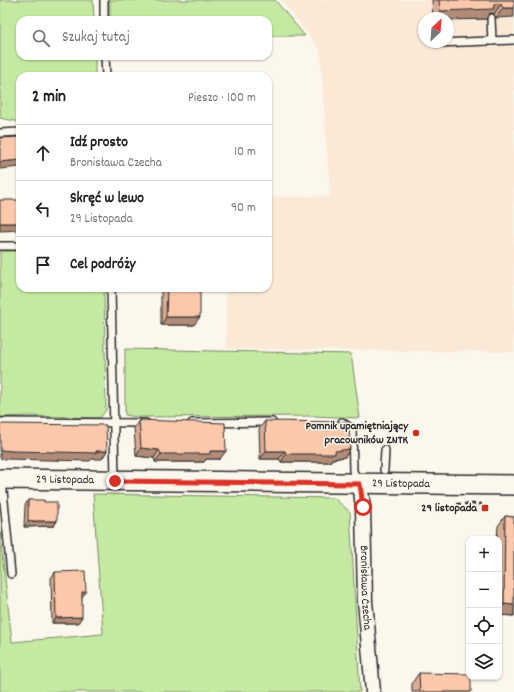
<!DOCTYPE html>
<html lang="pl">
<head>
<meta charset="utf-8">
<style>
  :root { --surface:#fff; --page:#f6f6f6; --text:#222; --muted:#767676; --line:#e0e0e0 }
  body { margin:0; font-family:Dekko,sans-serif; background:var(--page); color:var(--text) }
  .controls { position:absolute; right:12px; bottom:12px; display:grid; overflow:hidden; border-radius:8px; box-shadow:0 1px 3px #0004 }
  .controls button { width:36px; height:36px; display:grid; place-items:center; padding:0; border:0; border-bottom:1px solid var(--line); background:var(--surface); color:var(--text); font:20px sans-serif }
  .compass { position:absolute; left:418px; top:12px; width:36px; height:36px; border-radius:50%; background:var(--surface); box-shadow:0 1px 3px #0004; rotate:26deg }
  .stop { position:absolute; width:12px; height:12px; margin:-9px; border:3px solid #d93025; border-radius:50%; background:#fff }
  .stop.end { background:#d93025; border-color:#fff; box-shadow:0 1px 4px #0008 }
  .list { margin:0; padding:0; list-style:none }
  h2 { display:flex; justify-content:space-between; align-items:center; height:52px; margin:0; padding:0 16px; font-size:17px }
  h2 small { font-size:13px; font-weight:400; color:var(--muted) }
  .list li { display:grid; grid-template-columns:26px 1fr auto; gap:12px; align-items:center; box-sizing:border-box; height:56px; padding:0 16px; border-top:1px solid var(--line) }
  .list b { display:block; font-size:15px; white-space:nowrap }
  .list p { margin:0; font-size:13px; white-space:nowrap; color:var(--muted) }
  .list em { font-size:13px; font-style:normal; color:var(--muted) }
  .icon { flex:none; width:22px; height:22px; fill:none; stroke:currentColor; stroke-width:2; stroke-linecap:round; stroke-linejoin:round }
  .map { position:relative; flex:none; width:514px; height:692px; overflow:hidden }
  .search { position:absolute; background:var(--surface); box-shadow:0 1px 3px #0004; left:16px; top:16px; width:256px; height:44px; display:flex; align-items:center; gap:10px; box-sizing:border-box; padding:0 14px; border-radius:12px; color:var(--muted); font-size:15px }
  .panel { position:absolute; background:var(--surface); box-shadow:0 1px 3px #0004; left:16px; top:72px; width:256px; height:220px; border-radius:12px }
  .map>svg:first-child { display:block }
</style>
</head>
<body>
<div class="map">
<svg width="514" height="692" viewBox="0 0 514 692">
  <rect width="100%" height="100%" fill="#fbf7ec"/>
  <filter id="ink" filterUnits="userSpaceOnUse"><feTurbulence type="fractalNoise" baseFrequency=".025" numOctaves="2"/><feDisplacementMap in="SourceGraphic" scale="8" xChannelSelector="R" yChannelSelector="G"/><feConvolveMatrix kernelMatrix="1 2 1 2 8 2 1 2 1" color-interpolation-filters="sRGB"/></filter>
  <g filter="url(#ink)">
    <path fill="#fbe9d8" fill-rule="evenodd" d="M281 0H514V352L226 349V288H268V197L330 196 320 50ZM424 18H448V42H424Z"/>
    <g fill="#c5e9a2" stroke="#788a66">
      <polygon points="0,0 93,0 94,20 20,20 20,56 95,56 95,76 20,76 20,122 0,118"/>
      <polygon points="110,0 275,0 305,36 268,36 268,20 110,20"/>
      <polygon points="0,251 20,251 20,288 104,288 106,410 100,418 30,416 0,417"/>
      <polygon points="125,349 351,354 360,418 315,416 136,417 125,415"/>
      <polygon points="93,494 334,498 350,512 360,692 0,692 0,533 12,642 103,634"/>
    </g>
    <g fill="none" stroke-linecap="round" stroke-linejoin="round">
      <g stroke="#2b2b2b" stroke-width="10">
        <g id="lane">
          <polyline points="104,0 104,20"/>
          <polyline points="491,18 492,41"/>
          <polyline points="438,43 514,40"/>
          <polyline points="105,56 106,76"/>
          <polyline points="0,133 20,132"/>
          <polyline points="0,246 20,246"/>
          <polyline points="111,288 115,480"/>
          <polyline points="0,422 146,423"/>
          <polyline points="342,422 352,429 353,471 358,481"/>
          <polyline points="192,423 272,422"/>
          <polyline points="384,470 385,450"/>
          <polyline points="2,480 11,574"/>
        </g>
      </g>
      <g stroke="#2b2b2b" stroke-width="17">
        <g id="street">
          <path id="s1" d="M360 484 363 507 365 601 373 692"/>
        </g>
      </g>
      <g stroke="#2b2b2b" stroke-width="22">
        <g id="secondary">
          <path id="s2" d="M0 479 514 485"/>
        </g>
      </g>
      <polyline stroke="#2b2b2b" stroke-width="2.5" stroke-dasharray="4 3" stroke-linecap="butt" points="457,504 484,504"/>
      <use href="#lane" stroke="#fbf7ec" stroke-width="7"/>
      <use href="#street" stroke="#fbf7ec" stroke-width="14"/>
      <use href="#secondary" stroke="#fbf7ec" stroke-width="19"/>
    </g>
    <g fill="#d8ac93" stroke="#2b2b2b">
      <polygon points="432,0 514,0 496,18 494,14 490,13 486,19 433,18"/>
      <polygon points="161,288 200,288 194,325 161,325"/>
      <polygon points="139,420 220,459 206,459 204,462 155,462 154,458 136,456 134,428"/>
      <polygon points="265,421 350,449 345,457 332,459 330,462 281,462 279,459 260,459 259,429"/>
      <polygon points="28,500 44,502 57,521 54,526 24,527 25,505"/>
      <polygon points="505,516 514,517 514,616 499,615 499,539 497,539 498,526"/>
      <polygon points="55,572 82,597 78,623 52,623 51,578"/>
      <polygon points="419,673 471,692 412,692 412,683"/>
    </g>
    <g fill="#b08c78" stroke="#2b2b2b">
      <polygon points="497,3 501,4 494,14 490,13 486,19 448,20 448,18 435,18 440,11"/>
      <polygon points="503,8 514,8 514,17 496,18"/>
      <polygon points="20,160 20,167 0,169 0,162"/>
      <polygon points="0,223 20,223 20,230 0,231"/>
      <polygon points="166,317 200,317 194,325 161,325"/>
      <polygon points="141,448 159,450 154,458 136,456"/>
      <polygon points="350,449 345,457 332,459 330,462 281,462 286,454"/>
      <polygon points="0,450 96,451 107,451 102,459 92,459 90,461 6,459 0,458"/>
      <polygon points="210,451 226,451 220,459 206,459 204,462 155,462 161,454"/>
      <polygon points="266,451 285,451 279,459 260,459"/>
      <polygon points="28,521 57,521 54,526 24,527"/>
      <polygon points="82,592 86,592 82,597 78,598"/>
      <polygon points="504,604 514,605 514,616 499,615 499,611"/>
      <polygon points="82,617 78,623 52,623 56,618"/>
    </g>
    <g fill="#fbc8ab" stroke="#2b2b2b">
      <polygon points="439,0 514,0 514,8 503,8 501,4 497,3 494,5 493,9 440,11"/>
      <polygon points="20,137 20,160 0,162 0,138"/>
      <rect x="0" y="200" width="20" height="23"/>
      <polygon points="167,288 200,288 200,317 166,317"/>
      <polygon points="139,420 225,423 226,451 210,451 210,454 161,454 159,450 141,448"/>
      <polygon points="265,421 349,422 350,449 335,451 335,454 286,454 285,451 266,451"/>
      <polygon points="0,424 106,425 107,451 96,451 96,453 12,451 0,450"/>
      <polygon points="28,500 44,500 44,502 57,502 57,521 28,521"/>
      <polygon points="505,516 514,517 514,605 504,604"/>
      <polygon points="85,571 86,592 82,592 82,617 56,618 55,572"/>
      <polygon points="419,673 469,674 469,677 471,677 471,692 420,692"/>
    </g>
  </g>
  <g fill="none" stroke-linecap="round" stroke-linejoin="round" filter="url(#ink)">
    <polyline stroke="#d93025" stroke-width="5" points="115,481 360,484 363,507"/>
  </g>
  <g fill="#c8321e" stroke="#fbf7ec" stroke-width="1.5">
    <circle cx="416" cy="433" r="4"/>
    <rect x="481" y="504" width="8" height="8" rx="2"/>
  </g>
  <g text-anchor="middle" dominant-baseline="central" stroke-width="3" stroke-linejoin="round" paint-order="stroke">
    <g font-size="12" font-weight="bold" fill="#2b2b2b" stroke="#fbf7ec" text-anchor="end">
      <text x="408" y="426">Pomnik upamiętniający<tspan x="408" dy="14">pracowników ZNTK</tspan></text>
      <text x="477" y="508">29 listopada</text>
    </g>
    <g font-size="12" fill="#2b2b2b" stroke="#fbf7ec">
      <text stroke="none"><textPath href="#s2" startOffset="65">29 Listopada</textPath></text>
      <text stroke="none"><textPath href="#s2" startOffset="401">29 Listopada</textPath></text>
      <text stroke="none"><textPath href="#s1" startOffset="104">Bronisława Czecha</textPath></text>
    </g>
  </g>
</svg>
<div class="controls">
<button>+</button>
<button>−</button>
<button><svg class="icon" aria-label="locate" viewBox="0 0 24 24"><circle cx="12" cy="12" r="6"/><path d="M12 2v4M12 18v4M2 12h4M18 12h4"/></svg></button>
<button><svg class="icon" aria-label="layers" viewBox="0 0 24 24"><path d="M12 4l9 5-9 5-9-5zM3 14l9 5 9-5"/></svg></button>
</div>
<svg class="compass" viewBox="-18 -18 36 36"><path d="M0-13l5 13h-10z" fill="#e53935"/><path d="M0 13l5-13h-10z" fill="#767676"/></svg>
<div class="stop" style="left:363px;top:507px"></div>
<div class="stop end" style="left:115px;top:481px"></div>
<div class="search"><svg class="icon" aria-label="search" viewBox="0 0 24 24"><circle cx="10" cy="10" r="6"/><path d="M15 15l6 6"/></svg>Szukaj tutaj</div>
<section class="panel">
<h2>2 min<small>Pieszo · 100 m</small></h2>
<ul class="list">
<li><svg class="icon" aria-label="ahead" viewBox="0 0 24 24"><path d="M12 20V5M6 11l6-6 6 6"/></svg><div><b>Idź prosto</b><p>Bronisława Czecha</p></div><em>10 m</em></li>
<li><svg class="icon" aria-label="left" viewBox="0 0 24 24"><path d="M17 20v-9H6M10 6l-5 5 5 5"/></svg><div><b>Skręć w lewo</b><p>29 Listopada</p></div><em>90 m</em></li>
<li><svg class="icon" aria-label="arrive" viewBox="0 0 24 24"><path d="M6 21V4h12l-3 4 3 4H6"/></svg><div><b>Cel podróży</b></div></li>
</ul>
</section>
</div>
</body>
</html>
